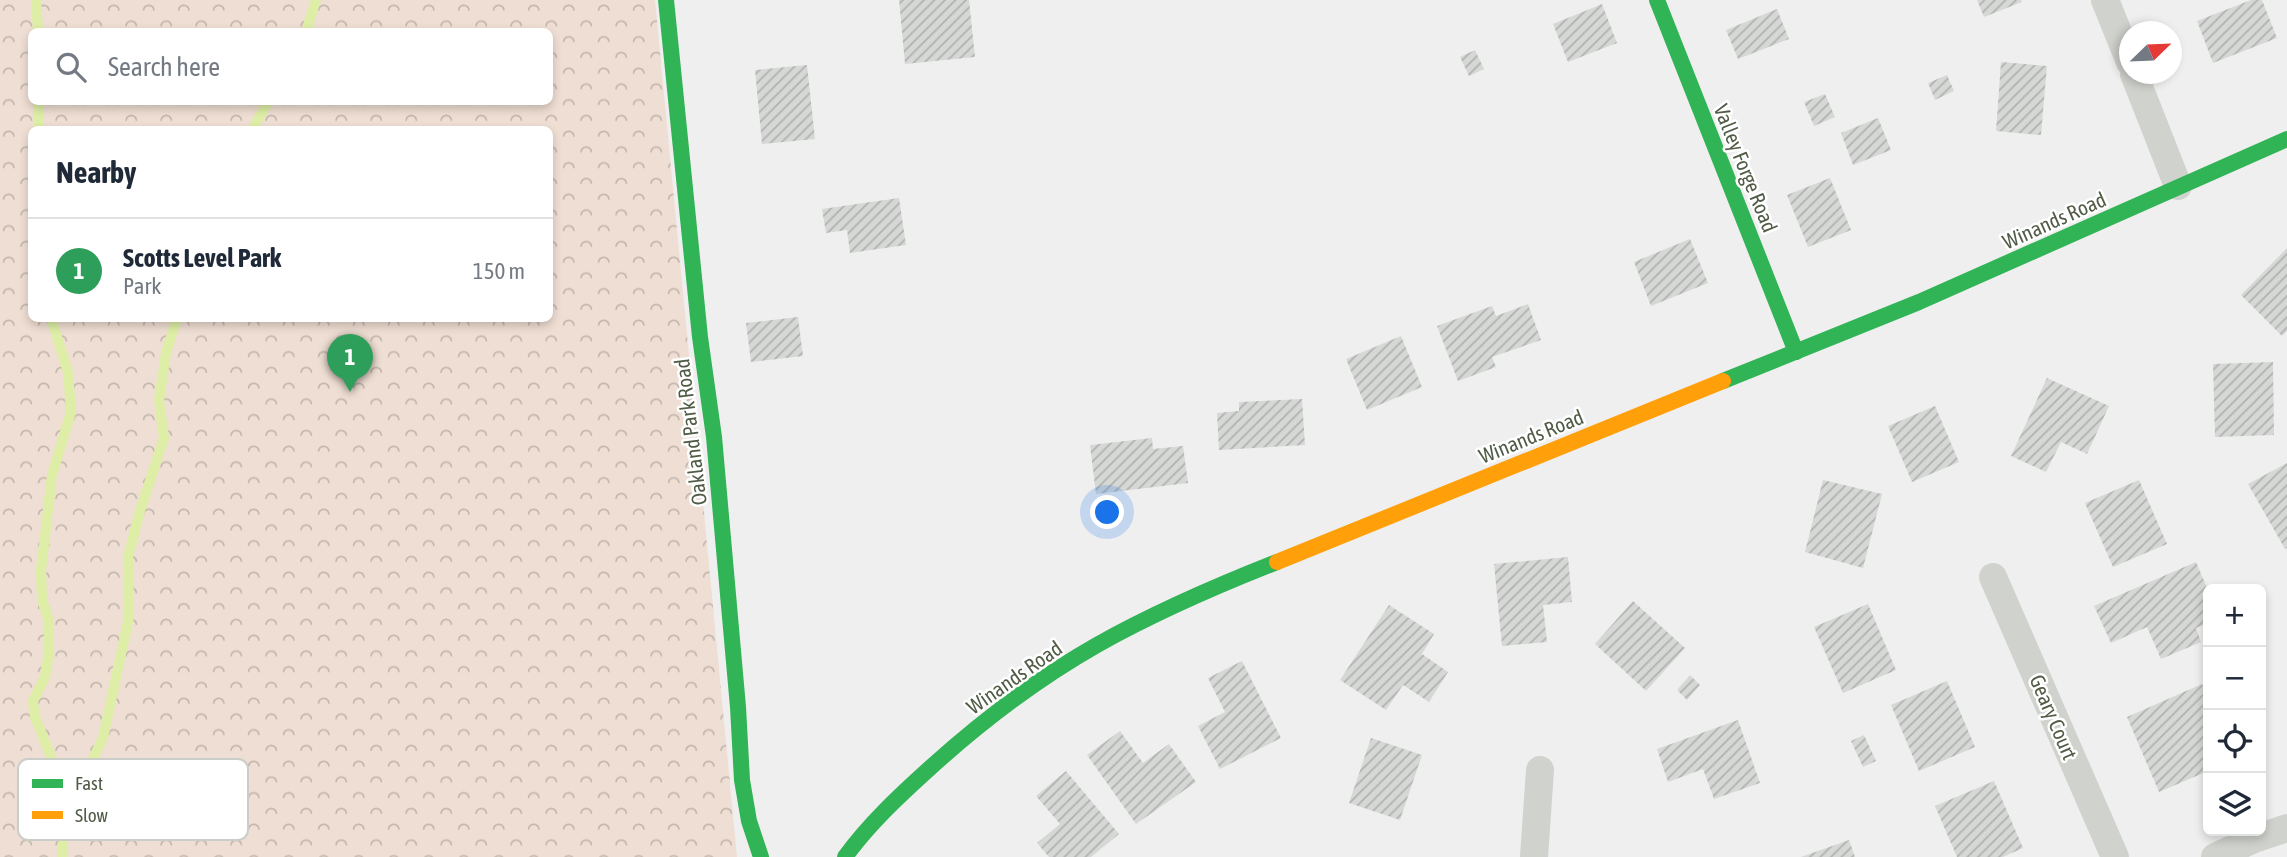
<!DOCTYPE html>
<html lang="en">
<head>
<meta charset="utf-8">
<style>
  :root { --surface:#fff; --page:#f6f6f7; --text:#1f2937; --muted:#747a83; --line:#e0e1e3; --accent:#7c3aed }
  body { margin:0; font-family:"Asap Condensed",sans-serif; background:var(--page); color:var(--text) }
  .controls { position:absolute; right:21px; bottom:21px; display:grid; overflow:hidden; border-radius:10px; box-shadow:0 4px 10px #0003 }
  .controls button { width:63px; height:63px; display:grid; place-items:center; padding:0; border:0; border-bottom:2px solid var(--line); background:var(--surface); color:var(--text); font:35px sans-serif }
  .compass { position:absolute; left:2119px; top:21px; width:63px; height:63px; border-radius:50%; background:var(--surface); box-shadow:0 4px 10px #0003; rotate:67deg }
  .you { position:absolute; left:1108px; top:513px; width:24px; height:24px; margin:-18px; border:5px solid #fff; border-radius:50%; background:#1a73e8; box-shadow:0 0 0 10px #1a73e833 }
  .badge { display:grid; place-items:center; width:46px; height:46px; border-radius:50%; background:var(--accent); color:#fff; font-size:23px; font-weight:700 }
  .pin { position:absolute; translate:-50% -58px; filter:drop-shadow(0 2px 4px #0008) }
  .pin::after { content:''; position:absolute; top:37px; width:24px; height:21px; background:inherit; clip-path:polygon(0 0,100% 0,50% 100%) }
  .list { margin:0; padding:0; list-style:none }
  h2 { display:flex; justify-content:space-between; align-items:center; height:91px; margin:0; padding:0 28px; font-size:30px }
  h2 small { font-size:23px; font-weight:400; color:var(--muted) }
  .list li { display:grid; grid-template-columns:46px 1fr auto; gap:21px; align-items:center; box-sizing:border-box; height:105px; padding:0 28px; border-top:2px solid var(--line) }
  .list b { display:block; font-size:26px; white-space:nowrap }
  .list p { margin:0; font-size:23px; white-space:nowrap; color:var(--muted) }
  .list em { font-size:23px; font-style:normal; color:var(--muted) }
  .icon { flex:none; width:38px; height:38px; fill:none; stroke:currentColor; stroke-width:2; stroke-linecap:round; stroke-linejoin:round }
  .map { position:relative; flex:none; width:2287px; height:857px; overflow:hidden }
  .search { position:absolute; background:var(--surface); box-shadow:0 4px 10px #0003; left:28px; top:28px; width:525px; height:77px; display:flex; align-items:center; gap:18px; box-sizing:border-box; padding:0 24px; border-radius:10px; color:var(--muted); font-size:26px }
  .panel { position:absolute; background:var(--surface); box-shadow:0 4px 10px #0003; left:28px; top:126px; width:525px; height:196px; border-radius:10px }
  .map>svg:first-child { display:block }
</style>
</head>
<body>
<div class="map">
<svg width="2287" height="857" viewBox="0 0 2287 857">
  <defs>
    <pattern id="park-crowns" width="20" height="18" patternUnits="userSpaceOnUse" patternTransform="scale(1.75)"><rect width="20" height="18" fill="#efded3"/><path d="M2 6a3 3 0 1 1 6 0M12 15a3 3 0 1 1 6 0" fill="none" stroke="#c4b7ad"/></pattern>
    <pattern id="building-hatch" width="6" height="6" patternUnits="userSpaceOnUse" patternTransform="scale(1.75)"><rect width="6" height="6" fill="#d6d8d5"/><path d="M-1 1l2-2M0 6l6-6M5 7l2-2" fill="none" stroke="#b0b2af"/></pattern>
  </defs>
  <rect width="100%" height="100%" fill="#efeff0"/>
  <path fill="url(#park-crowns)" fill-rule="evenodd" d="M0 0H655L737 857H0ZM32 32H550V102H32ZM32 130H550V318H32Z"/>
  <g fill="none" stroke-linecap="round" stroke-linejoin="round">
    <g stroke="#deeea6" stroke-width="10">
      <polyline points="36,0 38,32"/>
      <polyline points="306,32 316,0"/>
      <polyline points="38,130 39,102"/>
      <polyline points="252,130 268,102"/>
      <polyline points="51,318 68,372 71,412 52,475 41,570 42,599 49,622 49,651 45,677 33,701 35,717 57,772 65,815 62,857"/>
      <polyline points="66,814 103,738 129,617 128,557 140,511 164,438 159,400 166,353 177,318"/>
    </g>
  </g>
  <g fill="url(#building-hatch)">
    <polygon points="899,0 969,0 975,57 905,64"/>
    <polygon points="1977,0 2021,0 2022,2 1984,17"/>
    <polygon points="2251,0 2262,0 2277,38 2213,63 2197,21"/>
    <polygon points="1602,4 1617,43 1568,62 1553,24"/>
    <polygon points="1777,9 1789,39 1738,59 1726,30"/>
    <polygon points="1475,50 1484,69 1469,76 1460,57"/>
    <polygon points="2001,62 2047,66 2041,135 1996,131"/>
    <polygon points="807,65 815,139 762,144 755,70"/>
    <polygon points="1947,75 1954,91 1935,100 1928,83"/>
    <polygon points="1825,94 1835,117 1814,126 1804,102"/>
    <polygon points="1878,118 1891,150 1853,165 1841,133"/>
    <polygon points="1830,178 1851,230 1808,247 1787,195"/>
    <polygon points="899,198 906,245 850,253 847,230 826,233 822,209"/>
    <polygon points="1690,239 1708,283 1651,306 1634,262"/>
    <polygon points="2287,248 2287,331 2282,336 2241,295"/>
    <polygon points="1528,304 1541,340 1492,357 1496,367 1458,381 1437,326 1492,306 1496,316"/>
    <polygon points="798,317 803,356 751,362 746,323"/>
    <polygon points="1401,336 1422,387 1367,410 1346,359"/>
    <polygon points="2273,362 2274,435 2215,437 2213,364"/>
    <polygon points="2047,378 2109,406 2087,454 2061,442 2046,472 2011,456"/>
    <polygon points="1302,399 1305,445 1219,450 1217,413 1239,411 1239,402"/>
    <polygon points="1935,406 1959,462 1912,482 1888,426"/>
    <polygon points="1152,438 1153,449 1183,446 1188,483 1096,494 1090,445"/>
    <polygon points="2287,463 2287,548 2285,549 2248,484"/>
    <polygon points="1823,480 1882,494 1863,568 1805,552"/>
    <polygon points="2139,480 2167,544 2113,567 2085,503"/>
    <polygon points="1568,557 1572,602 1543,605 1547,642 1502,646 1494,564"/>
    <polygon points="2196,562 2208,590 2208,623 2196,628 2201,642 2161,659 2147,627 2111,643 2094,606"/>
    <polygon points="1633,601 1685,648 1646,691 1595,644"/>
    <polygon points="1868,604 1896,670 1843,693 1814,627"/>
    <polygon points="1389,605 1434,634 1422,654 1448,672 1429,702 1403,685 1386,710 1340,680"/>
    <polygon points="1242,661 1281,738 1220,769 1198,726 1225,712 1208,678"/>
    <polygon points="1690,675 1700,685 1687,700 1677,690"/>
    <polygon points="1947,681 1975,747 1919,771 1891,705"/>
    <polygon points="2202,684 2208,697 2208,771 2159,792 2127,717"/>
    <polygon points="1738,720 1760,783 1714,799 1703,769 1668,782 1657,749"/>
    <polygon points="1120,731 1143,763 1169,744 1196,782 1136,824 1087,755"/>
    <polygon points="1864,735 1876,761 1863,767 1851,741"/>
    <polygon points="1371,738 1422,755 1400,820 1349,803"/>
    <polygon points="1066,771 1119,834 1091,857 1049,857 1037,843 1060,824 1036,796"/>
    <polygon points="1994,781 2023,848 2003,857 1957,857 1935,806"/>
    <polygon points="1849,840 1855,857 1801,857"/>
  </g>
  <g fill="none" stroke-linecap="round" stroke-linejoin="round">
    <g stroke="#d0d2cd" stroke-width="28">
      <polyline points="2105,0 2130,62"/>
      <polyline points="2134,74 2178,186"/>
      <polyline points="1993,577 2115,857"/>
      <polyline points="1534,857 1540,770"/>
      <polyline points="2215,857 2254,839 2287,828"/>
    </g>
    <g stroke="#30b455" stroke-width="16">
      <polyline points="666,0 700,337 714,437 738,707 742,780 749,821 761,857"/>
      <polyline points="1657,0 1796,352"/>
      <polyline points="1723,381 1919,302 2287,139"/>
      <path d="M845 857C869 824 899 796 930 768 981 722 1037 679 1097 645 1154 613 1216 586 1277 562"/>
    </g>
    <polyline stroke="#ff9f0a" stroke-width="16" points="1277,562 1723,381"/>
  </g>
  <g text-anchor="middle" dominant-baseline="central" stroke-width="5" stroke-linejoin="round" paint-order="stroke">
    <g font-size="21" fill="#515c46" stroke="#fff">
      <text transform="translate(1746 168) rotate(68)">Valley Forge Road</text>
      <text transform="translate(2054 220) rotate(-24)">Winands Road</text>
      <text transform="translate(690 432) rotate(-97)">Oakland Park Road</text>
      <text transform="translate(1531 436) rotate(-22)">Winands Road</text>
      <text transform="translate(1014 677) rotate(-35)">Winands Road</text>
      <text transform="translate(2054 717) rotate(67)">Geary Court</text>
    </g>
  </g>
  <rect x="18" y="759" width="230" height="81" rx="10" fill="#fff" stroke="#cbcec8" stroke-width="2"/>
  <rect x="32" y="779" width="31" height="9" fill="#30b455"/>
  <rect x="32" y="811" width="31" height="8" fill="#ff9f0a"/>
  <g font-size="19" fill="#515c46">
    <text x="75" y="790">Fast</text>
    <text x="75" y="822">Slow</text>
  </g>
</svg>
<div class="controls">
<button>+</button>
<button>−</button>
<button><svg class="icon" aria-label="locate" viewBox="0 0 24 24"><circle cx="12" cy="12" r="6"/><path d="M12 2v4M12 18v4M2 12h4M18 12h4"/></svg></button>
<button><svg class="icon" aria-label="layers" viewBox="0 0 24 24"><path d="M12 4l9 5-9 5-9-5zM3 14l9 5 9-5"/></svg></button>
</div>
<svg class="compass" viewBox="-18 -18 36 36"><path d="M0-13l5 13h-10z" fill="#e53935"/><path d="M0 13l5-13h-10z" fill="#747a83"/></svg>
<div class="you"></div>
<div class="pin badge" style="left:350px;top:392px;background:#2e9e5b">1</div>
<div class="search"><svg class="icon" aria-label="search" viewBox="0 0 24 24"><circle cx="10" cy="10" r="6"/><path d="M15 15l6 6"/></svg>Search here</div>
<section class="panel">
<h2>Nearby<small></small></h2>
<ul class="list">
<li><span class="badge" style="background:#2e9e5b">1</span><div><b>Scotts Level Park</b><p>Park</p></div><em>150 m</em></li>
</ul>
</section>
</div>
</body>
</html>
